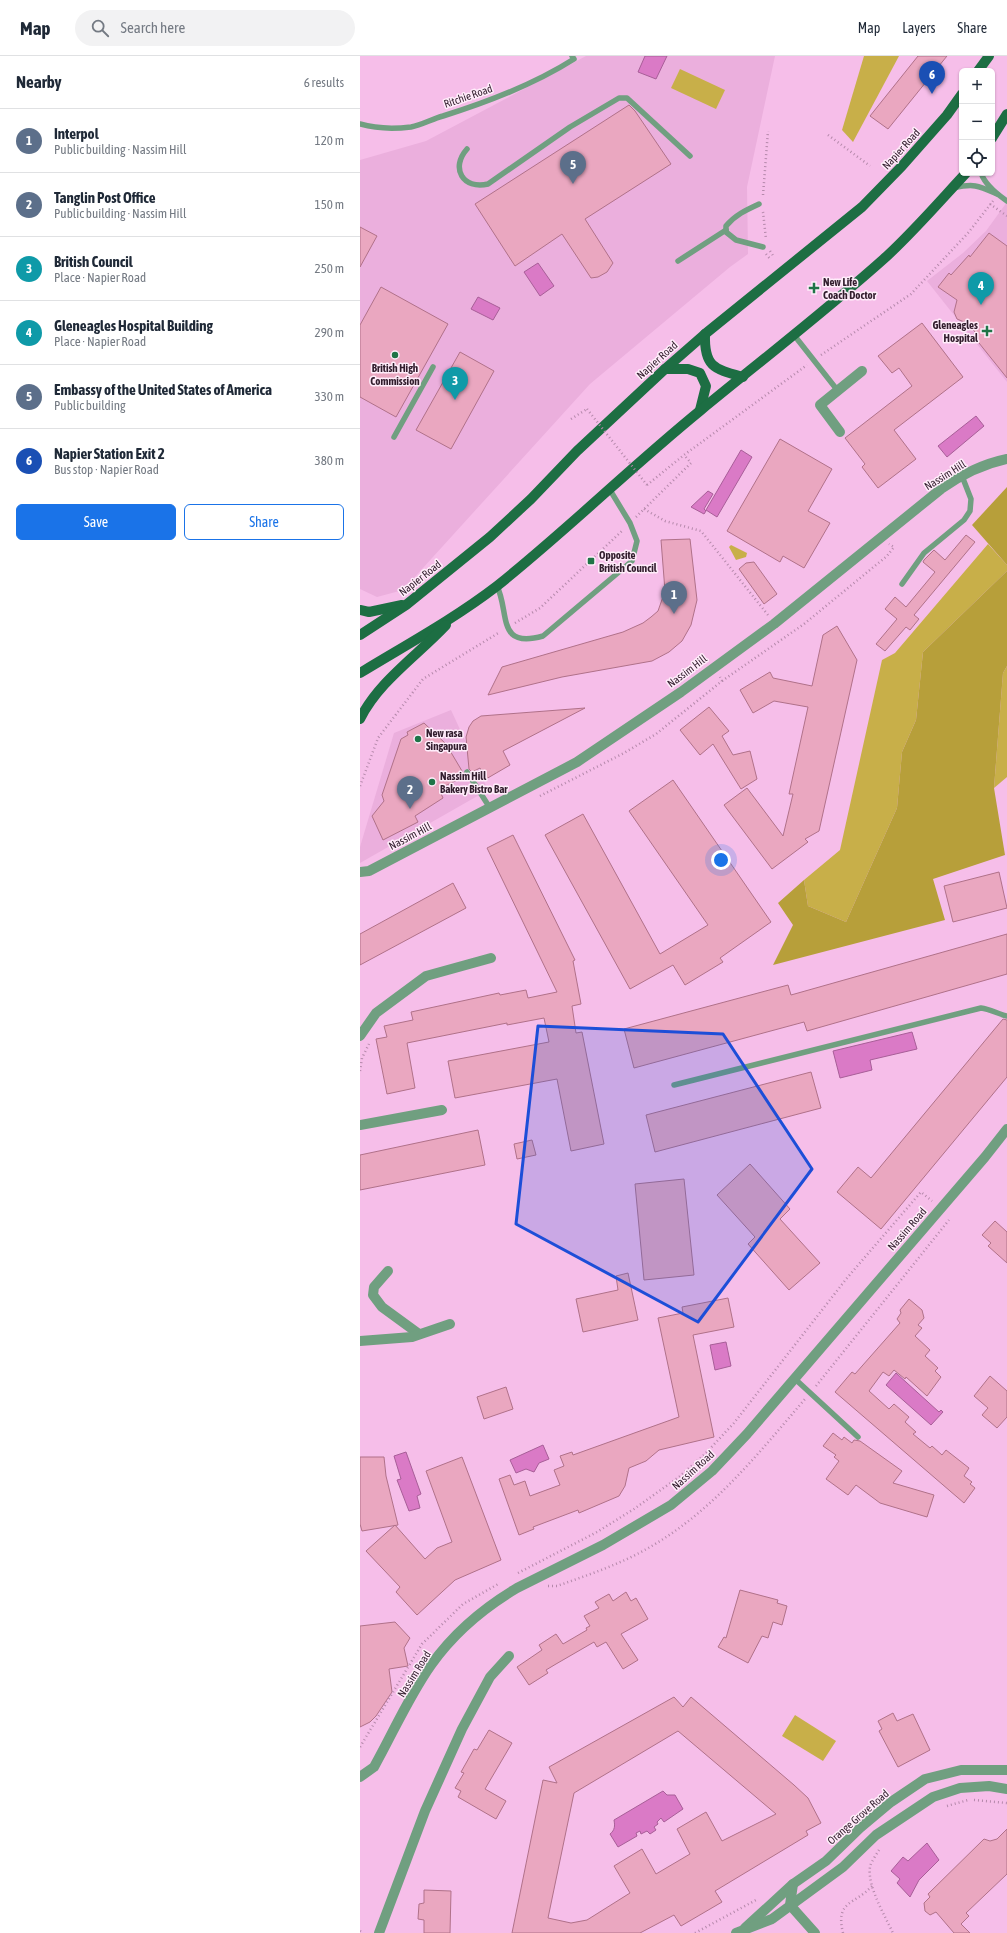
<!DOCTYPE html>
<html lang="en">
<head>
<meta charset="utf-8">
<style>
  :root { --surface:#fff; --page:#f2f2f3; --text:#1f2937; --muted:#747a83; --line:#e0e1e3; --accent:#1a73e8 }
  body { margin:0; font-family:"Asap Condensed",sans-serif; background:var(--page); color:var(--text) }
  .controls { position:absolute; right:12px; top:12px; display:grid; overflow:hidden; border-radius:6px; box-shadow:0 1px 3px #0004 }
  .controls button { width:36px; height:36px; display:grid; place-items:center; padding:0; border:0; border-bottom:1px solid var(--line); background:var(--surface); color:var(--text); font:20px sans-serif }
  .you { position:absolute; left:361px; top:804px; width:14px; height:14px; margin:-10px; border:3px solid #fff; border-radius:50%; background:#1a73e8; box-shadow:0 0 0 6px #1a73e833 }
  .badge { display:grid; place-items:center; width:26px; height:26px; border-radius:50%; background:var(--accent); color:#fff; font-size:13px; font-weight:700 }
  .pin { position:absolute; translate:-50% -33px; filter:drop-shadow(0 1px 2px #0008) }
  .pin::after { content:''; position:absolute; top:21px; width:14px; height:12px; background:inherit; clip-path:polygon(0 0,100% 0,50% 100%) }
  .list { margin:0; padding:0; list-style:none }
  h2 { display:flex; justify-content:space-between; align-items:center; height:52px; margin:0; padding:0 16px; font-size:17px }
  h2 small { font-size:13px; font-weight:400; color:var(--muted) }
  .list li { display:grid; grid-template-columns:26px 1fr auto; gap:12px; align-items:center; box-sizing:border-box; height:64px; padding:0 16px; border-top:1px solid var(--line) }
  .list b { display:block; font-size:15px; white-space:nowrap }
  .list p { margin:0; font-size:13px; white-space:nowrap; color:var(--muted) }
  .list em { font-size:13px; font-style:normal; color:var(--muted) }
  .actions { display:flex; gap:8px; padding:12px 16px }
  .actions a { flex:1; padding:9px 0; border:1px solid var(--accent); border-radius:6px; text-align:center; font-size:14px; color:var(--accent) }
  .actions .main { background:var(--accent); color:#fff }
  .icon { flex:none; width:22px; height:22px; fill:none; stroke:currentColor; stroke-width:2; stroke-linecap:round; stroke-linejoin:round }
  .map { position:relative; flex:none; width:647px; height:1877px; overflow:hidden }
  header { display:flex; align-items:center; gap:24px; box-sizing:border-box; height:56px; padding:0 20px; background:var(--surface); border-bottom:1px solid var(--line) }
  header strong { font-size:19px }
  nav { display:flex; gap:22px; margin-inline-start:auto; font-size:14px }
  .search { width:280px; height:36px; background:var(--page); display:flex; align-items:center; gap:10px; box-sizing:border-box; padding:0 14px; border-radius:22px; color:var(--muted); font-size:15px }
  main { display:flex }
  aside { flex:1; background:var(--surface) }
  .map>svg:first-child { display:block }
</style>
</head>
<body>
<header>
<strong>Map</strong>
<div class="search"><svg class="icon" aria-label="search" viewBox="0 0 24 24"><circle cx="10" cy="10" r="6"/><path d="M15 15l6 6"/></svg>Search here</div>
<nav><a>Map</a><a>Layers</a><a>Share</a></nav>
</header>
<main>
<aside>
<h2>Nearby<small>6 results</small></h2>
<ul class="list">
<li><span class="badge" style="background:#5c6f8a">1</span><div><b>Interpol</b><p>Public building · Nassim Hill</p></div><em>120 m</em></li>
<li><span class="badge" style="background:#5c6f8a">2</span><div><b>Tanglin Post Office</b><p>Public building · Nassim Hill</p></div><em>150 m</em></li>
<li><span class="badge" style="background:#0f9aa8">3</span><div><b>British Council</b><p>Place · Napier Road</p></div><em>250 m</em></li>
<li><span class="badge" style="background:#0f9aa8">4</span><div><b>Gleneagles Hospital Building</b><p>Place · Napier Road</p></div><em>290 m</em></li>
<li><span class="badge" style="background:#5c6f8a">5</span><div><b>Embassy of the United States of America</b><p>Public building</p></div><em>330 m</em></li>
<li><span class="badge" style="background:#1a4fb4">6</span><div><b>Napier Station Exit 2</b><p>Bus stop · Napier Road</p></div><em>380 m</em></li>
</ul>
<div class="actions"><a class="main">Save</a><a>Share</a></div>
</aside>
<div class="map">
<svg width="647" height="1877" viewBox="0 0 647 1877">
  <rect width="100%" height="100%" fill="#f6bee9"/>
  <g fill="#ebafdd">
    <polygon points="226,0 415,0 387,131 388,198 370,211 230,328 43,534 17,541 0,533 0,104 66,85"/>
    <polygon points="647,146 647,326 567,225 603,197 626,175"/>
    <polygon points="91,654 128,734 0,807 0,791 34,677"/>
  </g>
  <g fill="#c8af49">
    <polygon points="504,0 539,0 493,86 482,74"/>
    <polygon points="320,13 365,34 356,53 311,32"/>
    <polygon points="628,488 647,509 647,515 563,596 556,664 542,696 537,752 486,866 448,850 444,824 480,794 522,604 535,597"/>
    <polygon points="371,489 387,497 386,501 376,504 369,491"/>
    <polygon points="647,610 647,721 634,732 643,617"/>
    <polygon points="435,1659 476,1685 463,1705 422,1680"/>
  </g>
  <g fill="#b79f3a">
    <polygon points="647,431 647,509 612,469"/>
    <polygon points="647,515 647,610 643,617 634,732 645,799 573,823 585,864 413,909 433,869 418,847 444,824 448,850 486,866 537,752 542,696 556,664 563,596"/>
  </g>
  <g fill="#da7ac6" stroke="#a85e98">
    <polygon points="285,0 307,0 296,23 278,16"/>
    <polygon points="178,207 194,230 180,240 164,216"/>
    <polygon points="118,241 140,252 133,264 111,253"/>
    <polygon points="616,360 624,370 587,401 578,390"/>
    <polygon points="381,394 392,401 357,461 346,454"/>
    <polygon points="348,435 353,438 344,453 346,455 344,458 331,451"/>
    <polygon points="552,976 557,993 510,1004 512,1014 480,1022 473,995"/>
    <polygon points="366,1286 371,1310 355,1314 350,1289"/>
    <polygon points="536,1317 579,1356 581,1354 583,1356 571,1369 526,1329"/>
    <polygon points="183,1389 189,1403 179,1407 174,1416 166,1413 156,1417 150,1404"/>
    <polygon points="46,1396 61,1438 57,1440 60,1452 49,1455 37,1424 41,1423 34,1400"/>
    <path d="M303 1735 307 1739H315L323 1753 304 1766 301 1762 297 1766 298 1768 294 1771 296 1774 290 1778 287 1775 281 1778 280 1775 276 1777 277 1780 258 1791 250 1778C255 1774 255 1770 254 1764Z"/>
    <polygon points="567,1787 579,1804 559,1824 550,1841 537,1827 540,1823 531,1815 543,1801 548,1805"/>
  </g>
  <g fill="#eaa7c0" stroke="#b07189" fill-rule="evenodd">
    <polygon points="558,0 587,0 528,73 510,60"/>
    <polygon points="269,49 275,55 311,108 225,163 253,207 247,216 238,221 231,222 202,178 155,210 115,148"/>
    <polygon points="0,171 17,180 0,211"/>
    <polygon points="629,177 647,190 647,322 615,282 618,280 609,268 597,263 594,256 597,244 578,231 589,217 591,219 609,199 610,201"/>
    <polygon points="21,231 88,268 36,361 0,341 0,269"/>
    <polygon points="562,267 603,321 534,374 556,403 518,432 502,411 505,408 485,382 552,330 539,312 532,317 518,300"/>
    <polygon points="100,296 134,315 91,393 56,374"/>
    <polygon points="420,383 472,413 448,455 470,467 444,512 423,500 420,506 367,475"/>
    <polygon points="606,479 615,486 554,559 559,563 550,574 546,571 525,595 516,588 537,563 525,553 535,541 546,551 575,516 563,506 564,504 574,494 585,504"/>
    <polygon points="330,483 337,544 331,569 322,585 309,596 292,605 202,621 128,639 142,611 263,576 283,567 291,561 298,555 305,535 301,484"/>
    <polygon points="394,506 417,538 404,548 379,513 386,507"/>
    <polygon points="477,570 497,604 459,775 445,783 448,786 412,813 364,749 387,732 423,780 433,738 429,738 448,651 414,645 393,657 380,634 410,616 413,622 452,630 463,579"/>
    <polygon points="349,651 369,675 362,680 373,699 390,695 397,723 381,733 353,688 340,699 320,674"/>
    <polygon points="225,652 143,695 150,709 126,723 120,712 112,716 109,713 106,681 109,671 113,665 121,660"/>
    <polygon points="64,667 86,688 105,720 79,733 83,742 55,760 58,766 23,784 12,760 24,745 22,739 41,683 48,679 47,676"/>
    <polygon points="313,724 411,866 360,902 363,906 325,929 313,909 270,933 185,779 223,758 300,898 348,869 269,755"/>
    <polygon points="153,779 215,904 213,905 221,948 212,950 216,977 222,976 244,1088 211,1095 197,1023 95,1042 88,1005 189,986 184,962 147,969 147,967 47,987 55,1032 27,1038 16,983 27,981 24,970 53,964 51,956 139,937 140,939 166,934 168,942 197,936 127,792"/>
    <polygon points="639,816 647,852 593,866 584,830"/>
    <polygon points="93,827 106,852 0,909 0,878"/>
    <polygon points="647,878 647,918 447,975 444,966 274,1012 264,973 428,929 431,939"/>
    <polygon points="643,963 647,964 647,1021 521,1173 477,1136 498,1111 511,1122"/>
    <polygon points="451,1016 461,1052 295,1096 286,1059"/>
    <polygon points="118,1074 125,1109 0,1134 0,1099"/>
    <polygon points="172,1084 176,1099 157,1103 154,1088"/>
    <polygon points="390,1108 430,1153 420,1163 460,1207 429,1234 388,1188 395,1181 357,1139"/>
    <polygon points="324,1123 334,1219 284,1224 275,1128"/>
    <polygon points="635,1165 647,1176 647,1207 628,1190 631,1187 622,1179"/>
    <polygon points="268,1217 278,1264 223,1276 216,1243 258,1234 256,1220"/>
    <polygon points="368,1242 374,1271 333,1279 354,1381 299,1394 286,1405 269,1412 265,1430 259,1440 219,1457 218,1454 173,1471 174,1473 159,1479 139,1423 150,1419 154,1429 165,1425 170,1440 200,1429 194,1414 204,1410 200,1400 212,1396 213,1399 319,1361 298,1262 323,1257 322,1251"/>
    <polygon points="549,1243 562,1254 564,1262 558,1269 562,1272 555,1280 570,1294 565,1300 578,1312 575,1315 581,1321 567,1340 546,1321 545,1323 534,1314 529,1320 523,1316 509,1335 529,1353 534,1348 549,1361 545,1366 556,1376 553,1378 570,1392 572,1390 582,1399 586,1394 609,1412 604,1420 612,1426 610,1428 615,1432 604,1447 475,1336 492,1316 495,1318 540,1267 537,1263 541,1257 540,1254"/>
    <polygon points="630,1320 647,1335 647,1361 637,1372 622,1359 628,1352 614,1340"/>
    <polygon points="146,1331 153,1353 124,1363 117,1341"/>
    <polygon points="473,1377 482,1384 484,1381 492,1387 494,1384 500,1385 542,1415 533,1427 574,1439 567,1461 520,1447 496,1429 488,1439 466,1423 479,1405 474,1401 476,1399 463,1390"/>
    <polygon points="0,1401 24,1401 26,1420 38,1469 2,1475 0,1468"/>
    <polygon points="102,1401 141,1504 95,1524 57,1559 36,1536 40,1531 6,1495 35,1469 65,1503 77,1492 92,1486 66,1415"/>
    <polygon points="380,1534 418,1544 417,1547 427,1550 422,1569 413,1566 408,1582 402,1580 388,1607 358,1591 364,1581 366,1582"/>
    <polygon points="266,1536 271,1545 276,1542 288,1563 261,1578 278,1604 263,1613 246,1586 237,1591 234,1586 196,1608 186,1614 188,1617 169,1629 157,1611 182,1594 179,1589 196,1578 203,1588 227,1574 226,1572 230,1570 224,1560 239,1552 235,1546 249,1538 253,1545"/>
    <polygon points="35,1566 50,1582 44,1592 48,1610 29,1613 32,1636 16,1660 10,1666 0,1671 0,1570"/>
    <path d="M314 1641 323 1651 331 1641 434 1729 448 1742 461 1767 446 1775 448 1779 355 1835 362 1846 321 1870 314 1859 280 1877H152L183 1724 197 1727 189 1711ZM318 1675 416 1758 362 1785 346 1756 317 1773 330 1798 296 1818 282 1793 254 1810 270 1837 227 1864 211 1867 188 1862 214 1737Z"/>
    <polygon points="533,1657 537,1665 553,1658 570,1694 538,1711 519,1675 522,1673 518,1665"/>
    <polygon points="129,1674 152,1687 125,1733 146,1745 136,1763 98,1741 101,1735 95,1732 104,1717 101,1716 114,1693 117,1694"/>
    <polygon points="647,1773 647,1818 606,1857 609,1860 601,1868 610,1877 594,1877 576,1856 570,1859 565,1855 564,1847 570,1841 568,1838 624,1783 630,1785 637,1783"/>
    <polygon points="64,1834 91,1835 90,1877 64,1877 64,1864 58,1863 59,1848 64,1847"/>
  </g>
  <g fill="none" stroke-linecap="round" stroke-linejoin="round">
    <g stroke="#b589ab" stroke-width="2.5" stroke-dasharray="1 3" stroke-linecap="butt">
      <polyline points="468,79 510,110"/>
      <polyline points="403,139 408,75"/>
      <polyline points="630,148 647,160"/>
      <polyline points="403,156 406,183"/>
      <polyline points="410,195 414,201"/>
      <polyline points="406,198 411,204"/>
      <polyline points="461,299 551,238 608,177 633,145"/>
      <polyline points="211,363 227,353"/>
      <polyline points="287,429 324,399"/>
      <polyline points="284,453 305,465 341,475 408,559"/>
      <polyline points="276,461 331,407 324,399 447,309"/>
      <polyline points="155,567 180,552 263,474"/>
      <polyline points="362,625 444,568 527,500 534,491 529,488"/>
      <polyline points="0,730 18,682 63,623 140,576"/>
      <polyline points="180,740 264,697 296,678 362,625 360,621"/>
      <polyline points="0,1015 2,1002 9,988"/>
      <polyline points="456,1330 589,1164"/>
      <polyline points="158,1517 237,1476 274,1453 319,1421 345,1398 374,1367 487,1222 561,1136 572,1145"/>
      <path d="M188 1530H197C228 1519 261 1508 290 1491 353 1455 398 1398 445 1343"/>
      <polyline points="0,1691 62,1588 103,1548 140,1527"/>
      <polyline points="614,1744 647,1747"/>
      <polyline points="587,1750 608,1744"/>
      <path d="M519 1794C516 1799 511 1806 510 1811 507 1830 525 1860 533 1877"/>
      <polyline points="0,1875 2,1877"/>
      <polyline points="335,1877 396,1844"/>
      <path d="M483 1877C475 1844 495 1849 512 1830"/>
    </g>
    <g stroke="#709f80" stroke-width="5.5">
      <path d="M0 68C17 73 34 73 51 71 62 69 72 63 83 60 128 46 173 29 214 3L212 0"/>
      <path d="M107 93C90 112 103 134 128 128L210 71 259 42H267L330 100"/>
      <path d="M621 117C625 129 637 138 647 145"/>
      <path d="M594 132C614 127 619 130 637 138"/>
      <path d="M399 148C386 154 375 159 366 170V176L376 184 403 191"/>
      <polyline points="318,205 366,174"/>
      <polyline points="434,279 478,335"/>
      <polyline points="34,381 73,311"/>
      <polyline points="542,528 564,497 604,464 610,455 611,443 602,420"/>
      <path d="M137 530C150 557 136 593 183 580L272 505 277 485 270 467 250 434"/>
      <polyline points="107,716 130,752"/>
      <path d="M314 1029 621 952C630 953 638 958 647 960"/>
      <polyline points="434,1322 498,1381"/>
    </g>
    <g stroke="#709f80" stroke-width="10">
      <polyline points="480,376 460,349 502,315"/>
      <path d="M0 816 9 815 217 706 321 636 414 568 581 433C601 419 623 408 647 403"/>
      <polyline points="0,980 16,957 66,920 131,902"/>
      <polyline points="0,1069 82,1054"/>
      <polyline points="28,1215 14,1231 13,1239 22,1251 59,1278"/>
      <polyline points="0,1285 52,1281 90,1268"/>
      <path d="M0 1721 14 1711C33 1677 49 1640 71 1609 93 1578 125 1551 157 1532L243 1489 311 1449 352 1415 387 1378 625 1101 647 1073"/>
      <polyline points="433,1828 430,1849 455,1877"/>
      <polyline points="19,1877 65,1755 102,1673 130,1621 149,1600"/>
    </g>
    <g stroke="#709f80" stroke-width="10">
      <polyline points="385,1872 433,1828 466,1805 500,1772 531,1746 565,1723 601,1714 647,1714"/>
      <polyline points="376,1877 412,1863 483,1811 516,1779 573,1741 600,1732 629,1730 647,1733"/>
    </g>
    <g stroke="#1d6e43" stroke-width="10">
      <polyline points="618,15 629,0"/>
      <polyline points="632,82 647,58"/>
      <path d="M345 278C344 311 354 313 383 321"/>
      <polyline points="305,313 328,313 340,317 346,330 340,354"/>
      <polyline points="0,554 9,556 42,549"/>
      <polyline points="0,579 46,549 130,481 171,443 217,395 305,313 345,278 502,151 542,110 587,59 602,38"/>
      <path d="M0 617C46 589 94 563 137 530 207 474 271 411 341 354 403 303 467 254 527 200 555 174 580 145 606 117"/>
      <path d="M0 663C19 625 57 600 86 569"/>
    </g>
    <polyline stroke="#b589ab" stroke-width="2.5" stroke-dasharray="1 3" stroke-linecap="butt" points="227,353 287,429"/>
  </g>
  <path fill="#1d4ed8" fill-opacity="0.2" stroke="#1d4ed8" stroke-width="3" stroke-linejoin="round" d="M178 970 363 978 452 1113 338 1266 156 1168Z"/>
  <g fill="#1f7447" stroke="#ffedfa" stroke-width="1.5">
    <path d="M452 226h4v4h4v4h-4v4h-4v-4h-4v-4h4z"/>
    <path d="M625 269h4v4h4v4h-4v4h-4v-4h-4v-4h4z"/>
    <circle cx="35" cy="299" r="4"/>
    <rect x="227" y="501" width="8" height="8" rx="2"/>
    <circle cx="58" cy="683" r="4"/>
    <circle cx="72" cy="726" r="4"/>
  </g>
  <g text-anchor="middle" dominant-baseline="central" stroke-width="3" stroke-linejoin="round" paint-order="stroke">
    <g font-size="11" fill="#321d2d" stroke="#ffedfa">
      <text transform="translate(108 40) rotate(-19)">Ritchie Road</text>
      <text transform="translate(541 93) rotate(-48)">Napier Road</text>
      <text transform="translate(297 304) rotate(-42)">Napier Road</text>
      <text transform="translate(585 419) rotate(-32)">Nassim Hill</text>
      <text transform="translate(60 522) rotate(-38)">Napier Road</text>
      <text transform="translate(327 615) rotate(-37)">Nassim Hill</text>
      <text transform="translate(50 780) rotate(-28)">Nassim Hill</text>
      <text transform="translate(547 1173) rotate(-49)">Nassim Road</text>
      <text transform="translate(333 1414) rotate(-42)">Nassim Road</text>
      <text transform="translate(54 1618) rotate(-58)">Nassim Road</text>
      <text transform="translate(498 1761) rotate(-41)">Orange Grove Road</text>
    </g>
    <g font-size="11" font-weight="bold" fill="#321d2d" stroke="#ffedfa" text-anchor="start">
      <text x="463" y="226">New Life<tspan x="463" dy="13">Coach Doctor</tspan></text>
      <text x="618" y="269" text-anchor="end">Gleneagles<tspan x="618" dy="13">Hospital</tspan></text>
      <text x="35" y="312" text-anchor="middle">British High<tspan x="35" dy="13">Commission</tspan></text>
      <text x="239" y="499">Opposite<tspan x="239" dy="13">British Council</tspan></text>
      <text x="66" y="677">New rasa<tspan x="66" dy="13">Singapura</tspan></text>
      <text x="80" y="720">Nassim Hill<tspan x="80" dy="13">Bakery Bistro Bar</tspan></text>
    </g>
  </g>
</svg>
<div class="controls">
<button>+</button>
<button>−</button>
<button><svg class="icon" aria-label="locate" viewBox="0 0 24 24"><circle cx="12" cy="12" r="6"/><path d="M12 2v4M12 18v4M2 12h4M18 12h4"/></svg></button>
</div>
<div class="you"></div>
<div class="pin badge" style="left:314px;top:558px;background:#5c6f8a">1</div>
<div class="pin badge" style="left:50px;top:753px;background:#5c6f8a">2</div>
<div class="pin badge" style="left:95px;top:344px;background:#0f9aa8">3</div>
<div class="pin badge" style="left:621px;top:249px;background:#0f9aa8">4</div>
<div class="pin badge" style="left:213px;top:128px;background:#5c6f8a">5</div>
<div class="pin badge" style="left:572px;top:38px;background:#1a4fb4">6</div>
</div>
</main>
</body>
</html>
